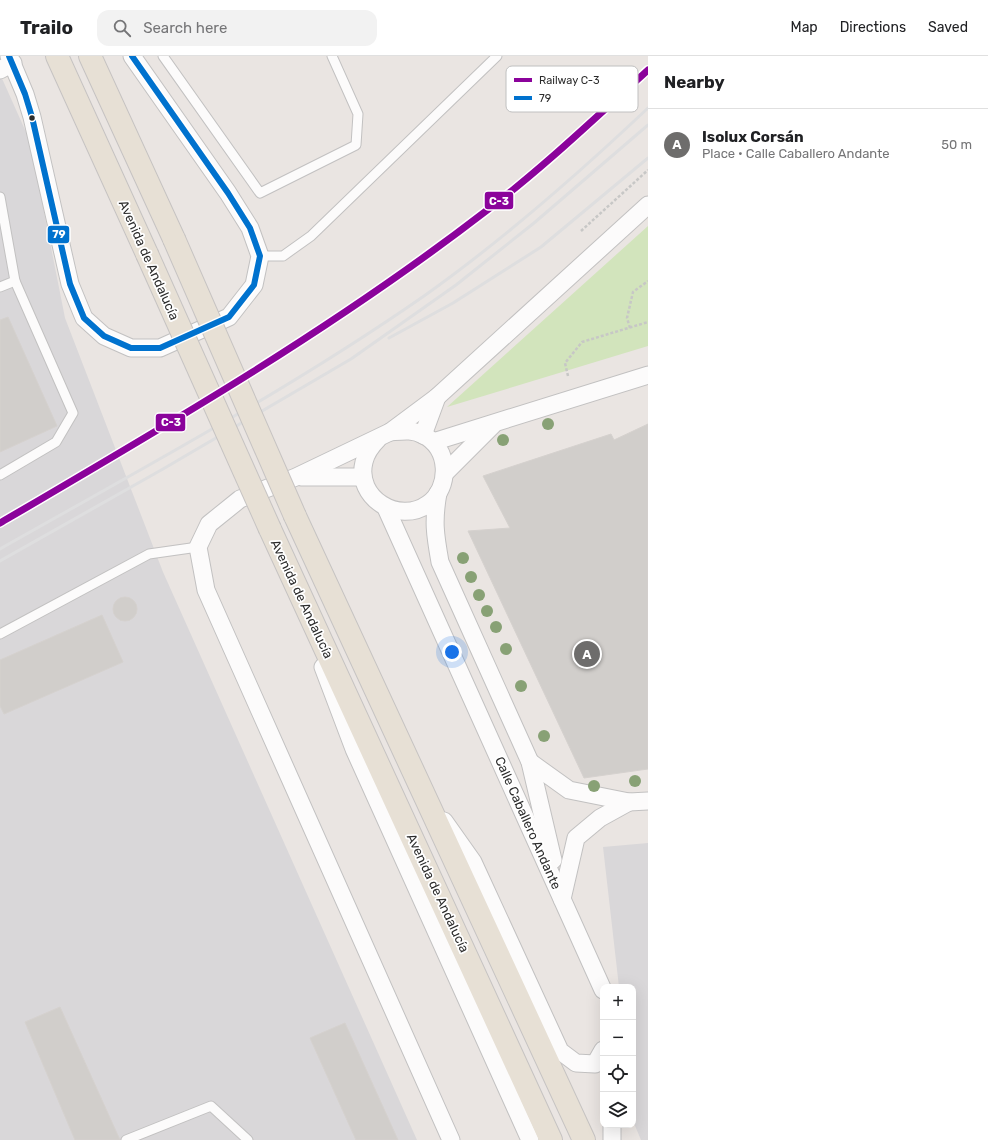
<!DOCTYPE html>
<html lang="en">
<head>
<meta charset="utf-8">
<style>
  :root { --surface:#fff; --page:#f2f2f2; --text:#202124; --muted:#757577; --line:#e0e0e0; --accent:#6e6d6c }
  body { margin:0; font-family:Rubik,sans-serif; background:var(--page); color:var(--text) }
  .controls { position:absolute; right:12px; bottom:12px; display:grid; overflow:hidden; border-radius:8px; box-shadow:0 4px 16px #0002 }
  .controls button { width:36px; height:36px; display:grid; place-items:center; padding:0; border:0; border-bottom:1px solid var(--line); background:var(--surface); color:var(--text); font:20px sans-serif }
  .you { position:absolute; left:452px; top:596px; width:14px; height:14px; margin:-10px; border:3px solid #fff; border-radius:50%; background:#1a73e8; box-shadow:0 0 0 6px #1a73e833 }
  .badge { display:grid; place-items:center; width:26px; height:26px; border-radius:50%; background:var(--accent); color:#fff; font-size:13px; font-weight:700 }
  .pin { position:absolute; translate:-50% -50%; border:2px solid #fff; box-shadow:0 1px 4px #0006 }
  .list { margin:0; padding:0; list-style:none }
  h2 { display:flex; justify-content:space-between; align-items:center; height:52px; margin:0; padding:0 16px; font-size:17px }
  h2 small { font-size:13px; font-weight:400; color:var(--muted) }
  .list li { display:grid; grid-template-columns:26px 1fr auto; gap:12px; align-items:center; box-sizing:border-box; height:72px; padding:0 16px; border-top:1px solid var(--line) }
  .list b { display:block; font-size:15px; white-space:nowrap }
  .list p { margin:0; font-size:13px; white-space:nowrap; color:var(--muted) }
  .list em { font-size:13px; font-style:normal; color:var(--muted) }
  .icon { flex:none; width:22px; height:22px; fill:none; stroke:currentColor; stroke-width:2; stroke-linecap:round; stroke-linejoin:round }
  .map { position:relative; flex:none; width:648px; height:1084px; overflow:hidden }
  header { display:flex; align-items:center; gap:24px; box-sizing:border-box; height:56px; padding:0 20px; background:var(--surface); border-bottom:1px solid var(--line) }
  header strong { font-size:19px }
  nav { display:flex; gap:22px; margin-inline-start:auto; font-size:14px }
  .search { width:280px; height:36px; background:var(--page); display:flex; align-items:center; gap:10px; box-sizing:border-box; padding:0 14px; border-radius:12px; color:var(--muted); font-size:15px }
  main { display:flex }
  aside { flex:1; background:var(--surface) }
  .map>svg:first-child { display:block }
</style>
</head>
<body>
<header>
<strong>Trailo</strong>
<div class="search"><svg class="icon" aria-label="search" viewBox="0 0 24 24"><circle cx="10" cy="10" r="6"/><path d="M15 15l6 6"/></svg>Search here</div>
<nav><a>Map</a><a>Directions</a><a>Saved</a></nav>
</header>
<main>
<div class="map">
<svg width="648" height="1084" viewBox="0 0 648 1084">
  <rect width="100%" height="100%" fill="#eae5e2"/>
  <g fill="#d9d7d9">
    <polygon points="0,18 30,85 65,262 163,516 417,1084 0,1084"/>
    <polygon points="648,787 648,1084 641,1084 633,1065 633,931 619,931 603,791"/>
  </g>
  <polygon fill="#d2e4bc" points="648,170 648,290 447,351"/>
  <g fill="#d1cecb" stroke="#d5d1ce">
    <polygon points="8,261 57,370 0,396 0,264"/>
    <polygon points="648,368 648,713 584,722 468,475 510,472 483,420 611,378 614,384"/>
    <circle cx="125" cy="553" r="12"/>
    <polygon points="102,559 123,606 4,658 0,650 0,604"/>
    <polygon points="60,951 120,1084 75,1084 25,966"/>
    <polygon points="345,967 398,1084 356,1084 310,982"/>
  </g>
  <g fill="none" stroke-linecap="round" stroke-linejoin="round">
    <g stroke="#c2c1c1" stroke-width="11">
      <g id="service">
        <polyline points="163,0 260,137 356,89 358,58 332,0"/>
        <polyline points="0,141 15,225 0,231"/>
        <polyline points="260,200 283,200 311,180 497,0"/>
        <polyline points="0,419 56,386 73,357 15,225"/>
        <polyline points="0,578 149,498 198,491"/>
        <polyline points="126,1084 211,1050 248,1084"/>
      </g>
    </g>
    <g stroke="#c2c1c1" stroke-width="19">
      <g id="minor">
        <polyline points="9,0 25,38 32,61 70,228 84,262 104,280 131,292 160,292 229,261 254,229 260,200 250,172 228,137 132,0"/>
        <polyline points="0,14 13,7"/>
        <polyline points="423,379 437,341"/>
        <path d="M378 383C371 390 366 397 364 406 355 442 399 469 428 448 451 432 450 391 423 379 413 373 402 375 390 376"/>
        <polyline points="433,386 648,319"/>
        <polyline points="445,417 493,369"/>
        <polyline points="301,421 363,421"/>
        <path d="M438 437C433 465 435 478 440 506L530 706 553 804"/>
        <polyline points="386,452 603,934"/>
        <polyline points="323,611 354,693 530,1084"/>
        <polyline points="530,706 569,734 629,746 648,745"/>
        <polyline points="444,765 473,806 560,995 576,1007 595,1008 603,994"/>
        <polyline points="562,843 576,782 600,762 629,746"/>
        <polyline points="451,1084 206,534 198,491 209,468 240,443 296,421 390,376 437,341 648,149"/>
        <polyline points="612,1084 612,1069"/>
      </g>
    </g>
    <g stroke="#c6c3c2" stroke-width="24">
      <g id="primary">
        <polyline points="57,0 147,198"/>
        <polyline points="90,0 174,183"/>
        <polyline points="295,460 584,1084"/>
        <polyline points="270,473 551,1084"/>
      </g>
    </g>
    <g stroke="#c7c7c6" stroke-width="2.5" stroke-dasharray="3 2" stroke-linecap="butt">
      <polyline points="581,175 648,114"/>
      <polyline points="630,272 627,262 633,236 648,225"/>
      <polyline points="568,320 565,307 582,286 648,266"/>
    </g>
    <use href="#service" stroke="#fcfbfb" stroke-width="9"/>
    <use href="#minor" stroke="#fcfbfb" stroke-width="17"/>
    <use href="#primary" stroke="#e7e0d5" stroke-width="22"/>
    <g stroke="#dededf" stroke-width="3">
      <polyline points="389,282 453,247 541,191 648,102"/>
      <path d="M0 493C143 412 289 334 424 240 503 184 577 119 648 52"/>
      <polyline points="0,505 163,413 351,303 456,229 534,167 648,69"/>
    </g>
    <g stroke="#c6c3c2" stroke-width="24" stroke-linecap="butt">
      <g id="primary-bridge">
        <polyline points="174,183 295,460"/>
        <polyline points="147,198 270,473"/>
      </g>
    </g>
    <use href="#primary-bridge" stroke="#e7e0d5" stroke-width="22"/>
    <g stroke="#fff" stroke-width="9">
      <polyline id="bus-1" points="9,0 25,38 32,61 70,228 84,262 104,280 131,292 160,292 229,261 254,229 260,200 250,172 228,137 132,0"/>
    </g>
    <use href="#bus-1" stroke="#0072ce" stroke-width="6"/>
    <g stroke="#fff" stroke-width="10">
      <path id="rail-1" d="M0 467C166 370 333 273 486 155 543 112 595 62 648 14"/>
    </g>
    <use href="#rail-1" stroke="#8b039b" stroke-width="7"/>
  </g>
  <g fill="#88a175">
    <circle cx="548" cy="368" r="6"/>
    <circle cx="503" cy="384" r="6"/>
    <circle cx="463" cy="502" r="6"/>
    <circle cx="471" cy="521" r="6"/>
    <circle cx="479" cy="539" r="6"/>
    <circle cx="487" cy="555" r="6"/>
    <circle cx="496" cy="571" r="6"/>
    <circle cx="506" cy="593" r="6"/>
    <circle cx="521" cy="630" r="6"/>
    <circle cx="544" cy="680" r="6"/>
    <circle cx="635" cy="725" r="6"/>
    <circle cx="594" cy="730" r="6"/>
  </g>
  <circle fill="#2c2c2c" stroke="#fff" stroke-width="1.5" cx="32" cy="62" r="3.5"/>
  <g text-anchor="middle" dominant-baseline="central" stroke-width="3.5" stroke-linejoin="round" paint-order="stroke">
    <g font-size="13" fill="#2c2c2c" stroke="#fff">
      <text transform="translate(149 204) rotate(66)">Avenida de Andalucía</text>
      <text transform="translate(302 543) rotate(65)">Avenida de Andalucía</text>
      <text transform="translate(528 767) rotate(66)">Calle Caballero Andante</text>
      <text transform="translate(438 837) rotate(65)">Avenida de Andalucía</text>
    </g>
  </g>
  <rect x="506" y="10" width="132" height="46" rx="6" fill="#fff" stroke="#c0c0c0" stroke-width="1"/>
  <rect x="514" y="22" width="18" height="4" fill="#8b039b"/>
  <rect x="514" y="40" width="18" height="4" fill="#0072ce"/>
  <g font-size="11" fill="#2c2c2c">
    <text x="539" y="28">Railway C-3</text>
    <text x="539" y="46">79</text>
  </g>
  <g stroke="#fff" stroke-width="1.5">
    <rect x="484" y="135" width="30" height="19" rx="4" fill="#8b039b"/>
    <rect x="47" y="169" width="23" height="19" rx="4" fill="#0072ce"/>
    <rect x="155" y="357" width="31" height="19" rx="4" fill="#8b039b"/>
  </g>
  <g font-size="11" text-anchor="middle" font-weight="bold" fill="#fff">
    <text x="499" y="149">C-3</text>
    <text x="59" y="182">79</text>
    <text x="171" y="370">C-3</text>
  </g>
</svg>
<div class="controls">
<button>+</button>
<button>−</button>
<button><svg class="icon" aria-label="locate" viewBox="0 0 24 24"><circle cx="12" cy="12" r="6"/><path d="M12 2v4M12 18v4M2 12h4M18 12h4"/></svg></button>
<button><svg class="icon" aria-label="layers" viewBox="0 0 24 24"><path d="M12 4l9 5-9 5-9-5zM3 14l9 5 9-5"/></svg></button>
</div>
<div class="you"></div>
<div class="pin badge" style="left:587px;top:598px">A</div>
</div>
<aside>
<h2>Nearby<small></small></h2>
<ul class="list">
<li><span class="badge">A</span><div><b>Isolux Corsán</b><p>Place · Calle Caballero Andante</p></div><em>50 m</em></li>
</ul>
</aside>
</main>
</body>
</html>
